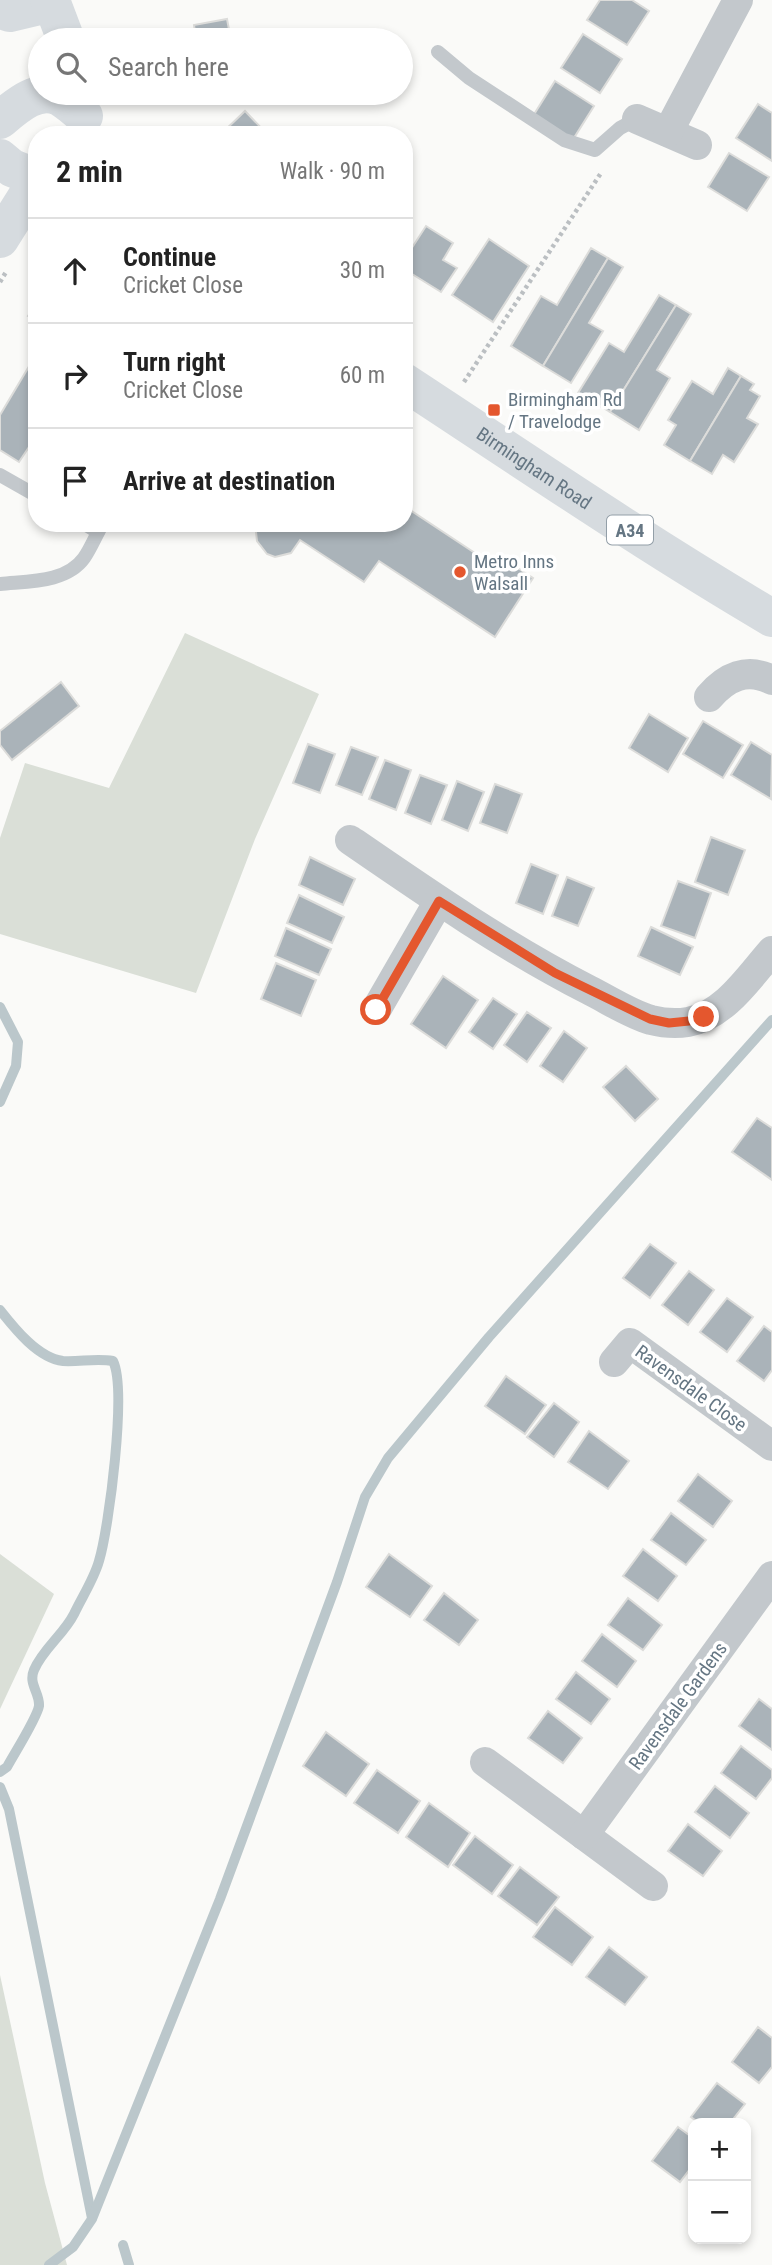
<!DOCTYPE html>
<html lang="en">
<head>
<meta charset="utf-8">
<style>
  :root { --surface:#fff; --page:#f6f6f6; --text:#222; --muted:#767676; --line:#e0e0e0 }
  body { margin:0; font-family:"Roboto Condensed",sans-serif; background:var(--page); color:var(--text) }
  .controls { position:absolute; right:21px; bottom:21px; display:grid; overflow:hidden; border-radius:14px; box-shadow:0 4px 10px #0003 }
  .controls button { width:63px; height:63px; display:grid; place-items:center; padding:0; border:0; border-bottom:2px solid var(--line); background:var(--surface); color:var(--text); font:35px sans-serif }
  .stop { position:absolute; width:21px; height:21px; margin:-16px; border:5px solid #e4572e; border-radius:50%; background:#fff }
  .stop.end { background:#e4572e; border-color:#fff; box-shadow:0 2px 7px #0008 }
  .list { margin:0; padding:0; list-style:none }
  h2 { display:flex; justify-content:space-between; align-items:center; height:91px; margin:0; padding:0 28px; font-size:30px }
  h2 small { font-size:23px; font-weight:400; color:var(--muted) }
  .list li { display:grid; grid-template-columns:46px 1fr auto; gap:21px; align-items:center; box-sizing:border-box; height:105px; padding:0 28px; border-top:2px solid var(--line) }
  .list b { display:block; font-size:26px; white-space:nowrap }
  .list p { margin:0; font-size:23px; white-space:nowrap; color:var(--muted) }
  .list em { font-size:23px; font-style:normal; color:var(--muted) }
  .icon { flex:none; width:38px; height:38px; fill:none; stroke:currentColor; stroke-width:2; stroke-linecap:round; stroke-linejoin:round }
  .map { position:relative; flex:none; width:772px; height:2265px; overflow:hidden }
  .search { position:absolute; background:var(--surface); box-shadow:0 4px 10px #0003; left:28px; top:28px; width:385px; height:77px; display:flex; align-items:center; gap:18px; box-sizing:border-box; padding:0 24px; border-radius:38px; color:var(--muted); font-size:26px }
  .panel { position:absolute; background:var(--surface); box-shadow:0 4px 10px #0003; left:28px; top:126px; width:385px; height:406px; border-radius:28px }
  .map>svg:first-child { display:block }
</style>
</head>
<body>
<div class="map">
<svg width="772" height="2265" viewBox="0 0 772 2265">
  <rect width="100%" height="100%" fill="#fafaf8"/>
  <g fill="#dadfd7">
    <polygon points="185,633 319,694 255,839 196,993 0,934 0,838 25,763 109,788"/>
    <polygon points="0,1554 54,1594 0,1709"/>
    <polygon points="0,1975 45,2183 67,2265 0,2265"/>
  </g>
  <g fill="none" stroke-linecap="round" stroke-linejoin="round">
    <g stroke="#bbc7cb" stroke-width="10">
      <polyline points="0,1007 18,1042 16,1066 0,1102"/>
      <path d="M0 1310C15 1329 38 1358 63 1361 80 1362 96 1358 113 1361 127 1389 109 1528 99 1561 94 1579 82 1597 74 1614 64 1634 43 1649 34 1670 28 1684 40 1693 39 1706 37 1718 14 1754 7 1767L0 1772"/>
      <polyline points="0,1787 9,1809 92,2218"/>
      <polyline points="123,2245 129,2265"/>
      <polyline points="49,2265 73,2247 92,2219 220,1899 337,1582 365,1497 388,1458 489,1337 772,1020"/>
    </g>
  </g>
  <g fill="#aab3b9" stroke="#dcdcda" stroke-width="2">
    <polygon points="600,0 632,0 649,11 627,45 587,20"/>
    <polygon points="227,19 231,40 196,40 194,25"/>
    <polygon points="583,34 622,59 600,93 561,68"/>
    <polygon points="555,81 594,106 572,141 533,116"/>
    <polygon points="758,104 772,113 772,161 736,138"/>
    <polygon points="245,111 268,135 220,135"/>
    <polygon points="729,153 769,177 747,211 708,187"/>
    <polygon points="426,226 453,243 443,260 457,268 441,292 404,269 404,260"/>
    <polygon points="489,239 529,266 493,322 452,295"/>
    <polygon points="591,248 608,258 543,366 511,346 541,296 557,305"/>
    <polygon points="608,258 623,267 589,323 603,331 571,383 543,366"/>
    <polygon points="659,295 676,305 610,412 578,393 609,343 624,352"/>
    <polygon points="37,303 37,322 28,316"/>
    <polygon points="676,305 691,314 657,370 670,378 639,430 610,412"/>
    <polygon points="37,353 37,435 19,462 0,450 0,415"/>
    <polygon points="728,368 741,376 690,461 664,445 676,425 668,420 692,381 713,394"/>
    <polygon points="741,376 754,384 750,390 760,396 747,418 758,424 734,462 723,455 712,474 690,461"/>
    <polygon points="404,506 493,565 500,556 533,578 495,637 379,561 364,582 300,540 291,553 275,557 267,554 257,541 256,532 259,523 404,523"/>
    <polygon points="61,682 79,706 12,760 0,745 0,731"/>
    <polygon points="649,714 688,738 668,772 629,748"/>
    <polygon points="703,721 743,745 723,778 683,754"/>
    <polygon points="751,742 772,755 771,799 731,775"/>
    <polygon points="308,744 335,754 320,793 293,783"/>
    <polygon points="351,747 378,757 362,795 336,785"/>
    <polygon points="385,760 411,770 396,810 369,799"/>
    <polygon points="420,775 447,785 431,824 405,813"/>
    <polygon points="457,781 484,792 468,831 442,820"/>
    <polygon points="495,784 522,794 507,833 480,823"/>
    <polygon points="711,837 745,850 728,895 695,882"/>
    <polygon points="310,857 355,879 343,905 299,885"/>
    <polygon points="531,864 558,875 543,914 516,903"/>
    <polygon points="567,877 594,888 578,926 552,916"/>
    <polygon points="678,881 711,893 695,938 661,926"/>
    <polygon points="299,895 344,917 332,943 287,923"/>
    <polygon points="651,927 693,947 680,975 638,956"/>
    <polygon points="286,928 331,949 319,975 275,956"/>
    <polygon points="276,963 316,980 301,1016 261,999"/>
    <polygon points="443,976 478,1000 446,1048 411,1024"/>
    <polygon points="493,998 517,1014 493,1049 469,1032"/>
    <polygon points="527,1012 551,1028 527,1062 504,1045"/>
    <polygon points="564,1031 587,1048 563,1082 540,1066"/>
    <polygon points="626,1066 658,1099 635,1121 603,1087"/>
    <polygon points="757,1118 772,1128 772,1180 732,1152"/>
    <polygon points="650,1244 676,1263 650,1298 623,1278"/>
    <polygon points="689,1271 714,1290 688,1325 662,1305"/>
    <polygon points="727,1298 753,1317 727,1352 700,1332"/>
    <polygon points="764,1326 772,1332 772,1370 764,1381 737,1361"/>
    <polygon points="506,1376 546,1405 525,1434 485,1406"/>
    <polygon points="554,1403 579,1422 554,1457 527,1437"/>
    <polygon points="589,1431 629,1461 608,1489 568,1462"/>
    <polygon points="698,1474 732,1501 713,1527 678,1501"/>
    <polygon points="671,1513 706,1540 686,1565 651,1540"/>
    <polygon points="643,1549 677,1576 658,1601 623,1576"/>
    <polygon points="389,1554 432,1586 410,1617 366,1587"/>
    <polygon points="444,1593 478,1620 459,1645 424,1620"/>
    <polygon points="628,1598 662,1625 643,1650 608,1625"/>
    <polygon points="602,1634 636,1661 617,1687 582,1661"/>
    <polygon points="576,1672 610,1699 591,1724 556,1699"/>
    <polygon points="759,1699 772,1709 772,1750 739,1726"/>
    <polygon points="548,1711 582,1738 563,1763 528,1738"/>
    <polygon points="326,1732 369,1764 346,1796 303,1766"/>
    <polygon points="741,1746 772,1770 772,1778 756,1799 721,1773"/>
    <polygon points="377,1770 420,1801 398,1833 354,1803"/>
    <polygon points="715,1786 749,1813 730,1838 695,1812"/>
    <polygon points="429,1803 470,1833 448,1867 406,1837"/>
    <polygon points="688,1824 722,1851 703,1876 668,1851"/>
    <polygon points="475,1836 513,1865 492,1894 453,1865"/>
    <polygon points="520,1867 559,1897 537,1925 498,1896"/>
    <polygon points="555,1907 593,1937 572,1965 533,1937"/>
    <polygon points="609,1947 647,1977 625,2005 586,1977"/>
    <polygon points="758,2027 772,2038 772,2067 759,2083 732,2062"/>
    <polygon points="717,2083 745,2104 730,2123 699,2123 691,2117"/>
    <polygon points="678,2127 693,2138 693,2165 680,2182 652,2161"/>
  </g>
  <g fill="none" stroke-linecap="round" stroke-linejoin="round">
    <g stroke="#bbbfc2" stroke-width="4.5" stroke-dasharray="3.5 3.5" stroke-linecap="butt">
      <polyline points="0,282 6,272"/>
      <polyline points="464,382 601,173"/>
    </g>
    <g stroke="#c3c8cc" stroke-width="14">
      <polyline points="438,52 469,78 564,140 595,150 620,128 637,119"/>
      <polyline points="0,475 37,496"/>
      <polyline points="83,523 98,532"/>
      <path d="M0 584C28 581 66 583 84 558 91 548 96 535 103 523"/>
    </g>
    <g stroke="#c3c8cc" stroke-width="30">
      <polyline points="637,119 697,145"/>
      <polyline points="668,132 738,0"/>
      <path d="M709 697C726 677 747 667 772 680"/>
      <path d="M350 840C427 893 505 947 589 990 609 1000 630 1014 651 1020 663 1023 676 1024 688 1022 725 1015 749 977 772 951"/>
      <polyline points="376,1010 439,901"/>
      <polyline points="614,1362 630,1343 772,1446"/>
      <polyline points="485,1762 653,1886"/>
      <polyline points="584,1835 772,1576"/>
    </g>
    <polyline stroke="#d6dbdf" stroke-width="38" points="0,10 10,13 52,3"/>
    <g stroke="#d6dbdf" stroke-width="38">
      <polyline points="49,0 52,3 66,40"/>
      <path d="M0 120C15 107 39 85 61 98 69 103 77 110 84 116"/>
      <polyline points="0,158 12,168 37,178"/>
      <polyline points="0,239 37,180"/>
      <path id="s1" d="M404 382C526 462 646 544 772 618"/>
    </g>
  </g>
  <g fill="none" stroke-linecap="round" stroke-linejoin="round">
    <polyline stroke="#e4572e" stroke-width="9" points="376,1010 439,901 555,973 650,1019 669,1023 689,1021 704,1017"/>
  </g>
  <g fill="#e4572e" stroke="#fff" stroke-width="2.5">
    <rect x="487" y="403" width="14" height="14" rx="3.5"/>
    <circle cx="460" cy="572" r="7"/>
  </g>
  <g text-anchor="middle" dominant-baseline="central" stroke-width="7" stroke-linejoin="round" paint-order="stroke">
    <rect fill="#fff" stroke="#939fa8" stroke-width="2" x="607" y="515.5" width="46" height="29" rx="5"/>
    <g font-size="18" font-weight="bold" fill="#657683">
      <text x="630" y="530">A34</text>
    </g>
    <g font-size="19" fill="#657683" stroke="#fff" text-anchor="start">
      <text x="508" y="399">Birmingham Rd<tspan x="508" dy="22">/ Travelodge</tspan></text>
      <text x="474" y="561">Metro Inns<tspan x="474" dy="22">Walsall</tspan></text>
    </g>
    <g font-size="19" fill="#657683" stroke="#fff">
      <text stroke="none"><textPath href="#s1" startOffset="156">Birmingham Road</textPath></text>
      <text transform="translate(691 1388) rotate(36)">Ravensdale Close</text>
      <text transform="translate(678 1706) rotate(-54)">Ravensdale Gardens</text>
    </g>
  </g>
</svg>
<div class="controls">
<button>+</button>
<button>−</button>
</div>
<div class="stop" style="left:376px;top:1010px"></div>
<div class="stop end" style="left:704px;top:1017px"></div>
<div class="search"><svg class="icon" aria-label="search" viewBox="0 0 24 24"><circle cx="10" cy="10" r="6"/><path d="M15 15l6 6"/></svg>Search here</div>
<section class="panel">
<h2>2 min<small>Walk · 90 m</small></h2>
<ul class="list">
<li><svg class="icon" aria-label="ahead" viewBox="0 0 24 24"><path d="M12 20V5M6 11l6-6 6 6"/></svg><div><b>Continue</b><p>Cricket Close</p></div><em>30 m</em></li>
<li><svg class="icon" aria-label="right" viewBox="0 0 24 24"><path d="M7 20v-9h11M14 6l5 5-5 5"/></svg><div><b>Turn right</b><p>Cricket Close</p></div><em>60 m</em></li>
<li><svg class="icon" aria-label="arrive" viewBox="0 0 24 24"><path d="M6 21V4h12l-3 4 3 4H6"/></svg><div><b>Arrive at destination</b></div></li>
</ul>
</section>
</div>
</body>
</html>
